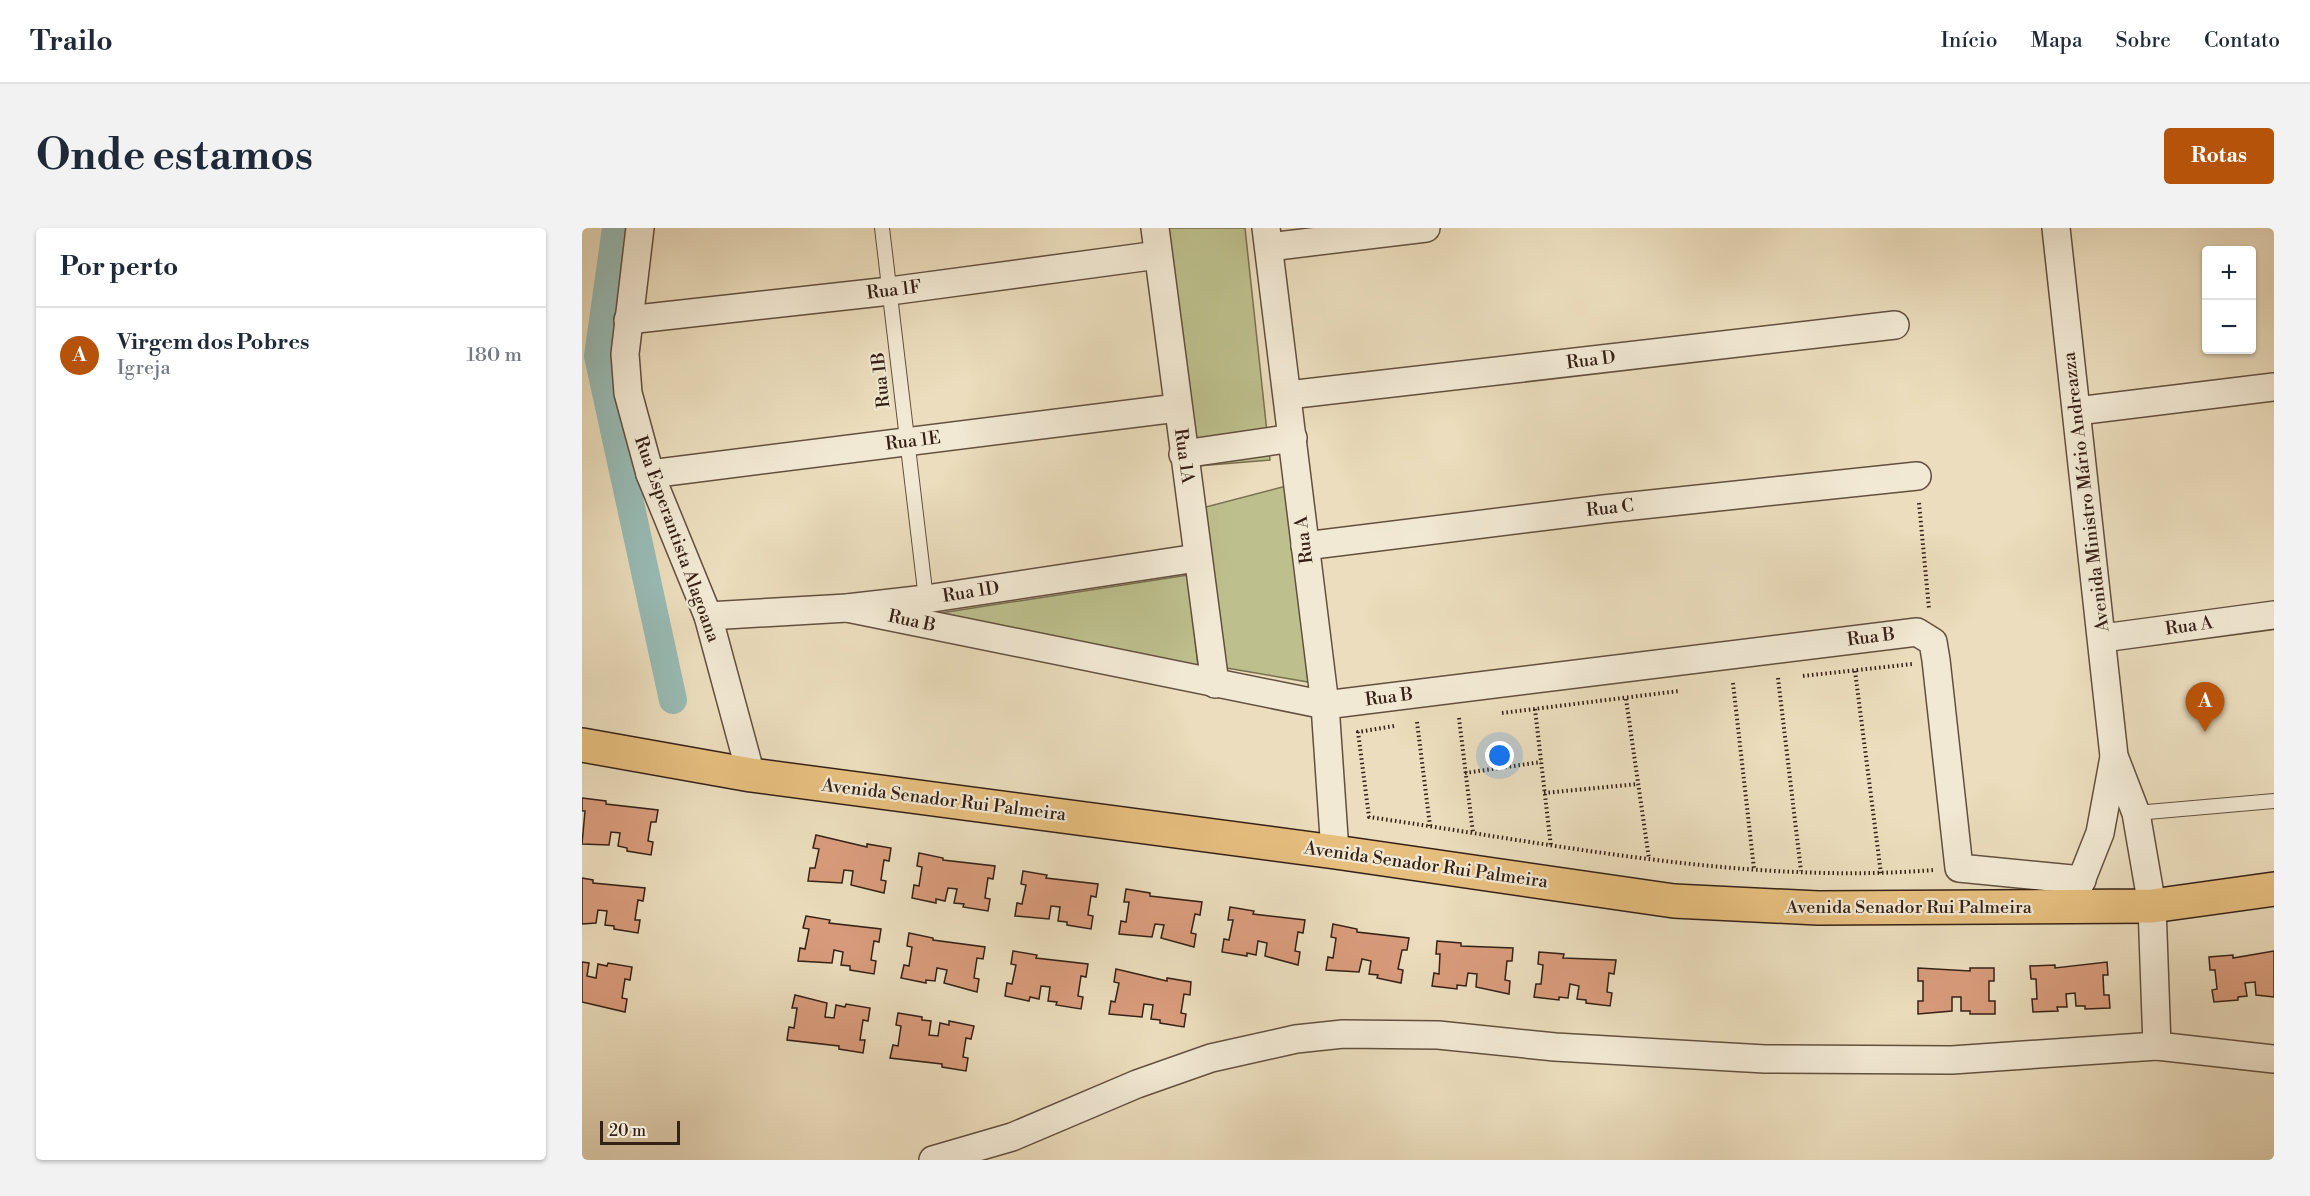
<!DOCTYPE html>
<html lang="pt">
<head>
<meta charset="utf-8">
<style>
  :root { --surface:#fff; --page:#f2f2f3; --text:#1f2937; --muted:#747a83; --line:#e0e1e3; --accent:#b45309 }
  body { margin:0; font-family:"Libre Bodoni",serif; background:var(--page); color:var(--text) }
  .controls { position:absolute; right:18px; top:18px; display:grid; overflow:hidden; border-radius:6px; box-shadow:0 2px 4px #0004 }
  .controls button { width:54px; height:54px; display:grid; place-items:center; padding:0; border:0; border-bottom:2px solid var(--line); background:var(--surface); color:var(--text); font:30px sans-serif }
  .scale { position:absolute; left:18px; bottom:15px; width:80px; box-sizing:border-box; padding-left:6px; border:3px solid #352115; border-top:0; font-size:16px; line-height:21px; white-space:nowrap; color:#352115; -webkit-text-stroke:4px #f2e9d4; paint-order:stroke }
  .you { position:absolute; left:918px; top:528px; width:21px; height:21px; margin:-15px; border:4px solid #fff; border-radius:50%; background:#1a73e8; box-shadow:0 0 0 9px #1a73e833 }
  .badge { display:grid; place-items:center; width:39px; height:39px; border-radius:50%; background:var(--accent); color:#fff; font-size:20px; font-weight:700 }
  .pin { position:absolute; translate:-50% -50px; filter:drop-shadow(0 2px 3px #0008) }
  .pin::after { content:''; position:absolute; top:32px; width:21px; height:18px; background:inherit; clip-path:polygon(0 0,100% 0,50% 100%) }
  .list { margin:0; padding:0; list-style:none }
  h2 { display:flex; justify-content:space-between; align-items:center; height:78px; margin:0; padding:0 24px; font-size:26px }
  h2 small { font-size:20px; font-weight:400; color:var(--muted) }
  .list li { display:grid; grid-template-columns:39px 1fr auto; gap:18px; align-items:center; box-sizing:border-box; height:96px; padding:0 24px; border-top:2px solid var(--line) }
  .list b { display:block; font-size:22px; white-space:nowrap }
  .list p { margin:0; font-size:20px; white-space:nowrap; color:var(--muted) }
  .list em { font-size:20px; font-style:normal; color:var(--muted) }
  .map { position:relative; flex:none; width:1692px; height:932px; overflow:hidden; border-radius:6px }
  header { display:flex; align-items:center; gap:36px; box-sizing:border-box; height:84px; padding:0 30px; background:var(--surface); border-bottom:2px solid var(--line) }
  header strong { font-size:28px }
  nav { display:flex; gap:33px; margin-inline-start:auto; font-size:21px }
  .intro { display:flex; align-items:center; justify-content:space-between; box-sizing:border-box; height:144px; padding:0 36px }
  h1 { margin:0; font-size:42px }
  .button { padding:15px 27px; border-radius:6px; background:var(--accent); color:#fff; font-size:21px; font-weight:700 }
  main { display:flex; gap:36px; padding:0 36px }
  aside { flex:1; background:var(--surface); border-radius:6px; box-shadow:0 2px 4px #0004 }
  .map>svg:first-child { display:block }
</style>
</head>
<body>
<header>
<strong>Trailo</strong>
<nav><a>Início</a><a>Mapa</a><a>Sobre</a><a>Contato</a></nav>
</header>
<div class="intro"><h1>Onde estamos</h1><a class="button">Rotas</a></div>
<main>
<aside>
<h2>Por perto<small></small></h2>
<ul class="list">
<li><span class="badge">A</span><div><b>Virgem dos Pobres</b><p>Igreja</p></div><em>180 m</em></li>
</ul>
</aside>
<div class="map">
<svg width="1692" height="932" viewBox="0 0 1692 932">
  <rect width="100%" height="100%" fill="#ebddbd"/>
  <filter id="stains"><feTurbulence type="fractalNoise" baseFrequency=".00333" numOctaves="4"/><feColorMatrix values="0 0 0 0 .2 0 0 0 0 .09 0 0 0 0 .02 0 0 0 .5 -.17"/></filter>
  <radialGradient id="worn" r=".72"><stop offset=".6" stop-color="#630" stop-opacity="0"/><stop offset="1" stop-color="#630" stop-opacity=".3"/></radialGradient>
  <g fill="#bdbf8d" stroke="#797051" stroke-width="1.5">
    <polygon points="587,0 663,0 688,232 616,238"/>
    <polygon points="708,257 726,454 639,439 620,280"/>
    <polygon points="606,347 617,447 352,386"/>
  </g>
  <g fill="none" stroke-linecap="round" stroke-linejoin="round">
    <polyline stroke="#98bbb5" stroke-width="28" points="34,0 16,128 91,472"/>
  </g>
  <g fill="#d99c7c" stroke="#352115" stroke-width="1.5">
    <polygon points="0,570 24,573 24,576 76,582 74,594 69,594 66,613 71,614 69,627 45,623 45,620 36,618 38,605 29,604 27,617 0,616 3,583 0,583"/>
    <polygon points="234,607 285,619 285,616 309,620 307,633 302,632 299,652 304,653 302,665 269,657 271,643 262,642 260,655 226,653 228,640 233,640 237,621 231,620"/>
    <polygon points="337,625 361,630 361,632 413,638 411,651 406,650 403,670 408,671 406,683 381,679 382,676 372,675 375,661 366,660 363,673 354,671 354,675 330,670 332,657 337,658 340,639 335,638"/>
    <polygon points="441,643 465,647 464,650 516,656 514,669 509,668 506,687 511,688 509,701 485,697 485,694 476,693 478,679 469,678 467,691 433,688 435,675 440,676 444,657 439,656"/>
    <polygon points="0,650 11,652 11,655 63,660 61,673 56,672 53,692 58,692 56,705 32,701 32,698 23,697 25,683 16,682 14,695 0,696"/>
    <polygon points="544,661 568,665 568,668 620,674 618,687 613,686 609,705 614,706 612,719 579,710 582,697 573,696 570,709 537,706 539,693 544,694 547,674 542,674"/>
    <polygon points="648,679 672,683 671,686 723,692 721,705 716,704 713,723 718,724 716,737 683,728 685,715 676,713 674,727 665,725 665,728 640,724 642,711 647,712 651,692 646,692"/>
    <polygon points="224,688 248,692 247,695 299,701 297,714 292,713 289,732 294,733 292,746 268,742 268,738 259,737 261,724 252,722 250,735 216,733 218,720 223,721 227,701 221,700"/>
    <polygon points="751,696 775,701 775,704 827,710 825,722 820,722 816,741 821,742 819,755 795,750 796,747 787,746 789,733 780,731 777,744 744,742 746,729 751,730 754,710 749,709"/>
    <polygon points="327,705 351,710 351,712 403,719 401,731 395,730 392,750 397,751 395,764 362,755 365,742 355,740 353,753 344,752 344,755 319,750 322,737 327,738 330,719 325,718"/>
    <polygon points="855,713 879,715 879,718 931,720 930,733 925,733 923,752 928,753 927,766 894,759 895,746 886,745 884,758 875,757 875,761 850,758 852,745 857,746 858,726 854,726"/>
    <polygon points="431,723 455,727 454,730 506,736 504,749 499,748 496,768 501,769 499,781 474,777 475,774 466,773 468,759 459,758 457,771 448,769 447,773 423,768 425,755 430,756 434,737 429,736"/>
    <polygon points="1692,723 1692,769 1674,767 1673,754 1663,755 1665,768 1656,769 1656,772 1632,774 1630,762 1635,761 1633,742 1628,742 1627,729 1651,727 1651,730"/>
    <polygon points="957,724 982,726 981,730 1034,732 1032,746 1027,745 1025,764 1030,765 1028,778 1004,775 1004,772 995,771 997,758 988,756 986,770 977,769 977,772 952,769 954,756 959,756 961,737 956,736"/>
    <polygon points="0,734 7,735 5,748 14,750 16,736 25,738 26,735 50,739 48,752 43,751 40,770 45,771 43,784 0,774"/>
    <polygon points="1525,734 1526,747 1521,747 1522,767 1527,767 1528,780 1503,781 1503,778 1494,778 1493,765 1484,766 1485,779 1475,779 1476,783 1451,784 1450,771 1455,771 1454,751 1449,751 1448,738 1473,737 1473,740"/>
    <polygon points="1336,740 1388,743 1388,740 1412,740 1412,753 1407,753 1407,773 1413,773 1413,786 1388,786 1388,783 1379,783 1379,769 1370,769 1370,783 1336,786 1336,773 1341,773 1341,753 1336,753"/>
    <polygon points="534,741 585,753 585,750 609,754 608,767 602,766 599,785 604,786 602,799 578,795 578,792 569,791 571,777 562,776 560,789 527,786 529,773 533,774 537,755 532,754"/>
    <polygon points="213,767 245,775 243,789 252,790 254,777 263,779 264,776 288,780 286,793 281,792 278,812 283,812 281,825 257,821 257,818 205,812 207,799 212,800 215,780 210,780"/>
    <polygon points="316,785 340,789 340,792 349,793 347,807 356,808 358,795 367,797 367,793 392,798 389,811 384,810 381,829 386,830 384,843 360,839 360,836 308,830 311,817 316,818 319,798 314,797"/>
  </g>
  <g fill="none" stroke-linecap="round" stroke-linejoin="round">
    <g stroke="#62503f" stroke-width="16">
      <g id="lane">
        <polyline points="300,0 344,371"/>
        <polyline points="1554,585 1692,573"/>
      </g>
    </g>
    <g stroke="#62503f" stroke-width="30">
      <g id="street">
        <polyline points="58,0 43,126 46,165 68,246 126,388 169,547"/>
        <polyline points="573,0 633,456"/>
        <polyline points="684,0 743,477 753,624"/>
        <polyline points="1474,0 1532,528 1554,585 1570,678 1575,818"/>
        <polyline points="687,19 844,0"/>
        <polyline points="46,92 308,63 576,27"/>
        <polyline points="706,167 1313,97"/>
        <polyline points="1495,183 1692,159"/>
        <polyline points="601,226 711,210"/>
        <polyline points="68,246 595,180"/>
        <polyline points="723,318 1022,281 1335,248"/>
        <polyline points="265,380 743,477 1335,404 1351,414 1354,432 1377,640 1500,652"/>
        <polyline points="126,388 265,380 344,371 615,330"/>
        <polyline points="1521,410 1692,387"/>
        <polyline points="1493,668 1518,605 1532,529"/>
        <polyline points="351,932 430,909 555,856 629,830 714,811 761,806 856,807 973,819 1183,831 1370,832 1575,818 1692,831"/>
      </g>
    </g>
    <g stroke="#352115" stroke-width="36">
      <polyline id="primary" points="0,517 169,547 753,624 1092,673 1236,680 1570,678 1692,661"/>
    </g>
    <g stroke="#352115" stroke-width="4" stroke-dasharray="1.5 3" stroke-linecap="butt">
      <polyline points="1337,275 1347,381"/>
      <polyline points="1273,443 1299,646"/>
      <polyline points="1221,448 1330,436"/>
      <polyline points="1196,450 1219,643"/>
      <polyline points="1151,455 1172,641"/>
      <polyline points="1044,471 1067,631"/>
      <polyline points="953,481 969,619"/>
      <polyline points="920,485 1097,463"/>
      <polyline points="877,490 891,605"/>
      <polyline points="835,494 848,598"/>
      <path d="M812 498 776 504 787 589C973 616 1163 657 1352 642"/>
      <polyline points="883,545 959,534"/>
      <polyline points="962,565 1056,556"/>
    </g>
    <use href="#lane" stroke="#f2e9d4" stroke-width="14"/>
    <use href="#street" stroke="#f2e9d4" stroke-width="27"/>
    <use href="#primary" stroke="#e6be7e" stroke-width="33"/>
  </g>
  <g text-anchor="middle" dominant-baseline="central" stroke-width="4.5" stroke-linejoin="round" paint-order="stroke">
    <g font-size="18" fill="#352115" stroke="#f2e9d4">
      <text transform="translate(312 62) rotate(-7)">Rua 1F</text>
      <text transform="translate(1009 132) rotate(-7)">Rua D</text>
      <text transform="translate(299 152) rotate(-96)">Rua 1B</text>
      <text transform="translate(331 213) rotate(-7)">Rua 1E</text>
      <text transform="translate(602 228) rotate(82)">Rua 1A</text>
      <text transform="translate(1504 264) rotate(-97)">Avenida Ministro Mário Andreazza</text>
      <text transform="translate(1028 280) rotate(-6)">Rua C</text>
      <text transform="translate(95 311) rotate(70)">Rua Esperantista Alagoana</text>
      <text transform="translate(722 312) rotate(-97)">Rua A</text>
      <text transform="translate(389 364) rotate(-9)">Rua 1D</text>
      <text transform="translate(330 393) rotate(12)">Rua B</text>
      <text transform="translate(1607 398) rotate(-8)">Rua A</text>
      <text transform="translate(1289 409) rotate(-7)">Rua B</text>
      <text transform="translate(807 469) rotate(-7)">Rua B</text>
      <text transform="translate(362 572) rotate(7)">Avenida Senador Rui Palmeira</text>
      <text transform="translate(844 637) rotate(8)">Avenida Senador Rui Palmeira</text>
      <text x="1327" y="679">Avenida Senador Rui Palmeira</text>
    </g>
  </g>
  <rect width="100%" height="100%" filter="url(#stains)"/>
  <rect width="100%" height="100%" fill="url(#worn)"/>
</svg>
<div class="controls">
<button>+</button>
<button>−</button>
</div>
<div class="scale">20 m</div>
<div class="you"></div>
<div class="pin badge" style="left:1623px;top:504px">A</div>
</div>
</main>
</body>
</html>
